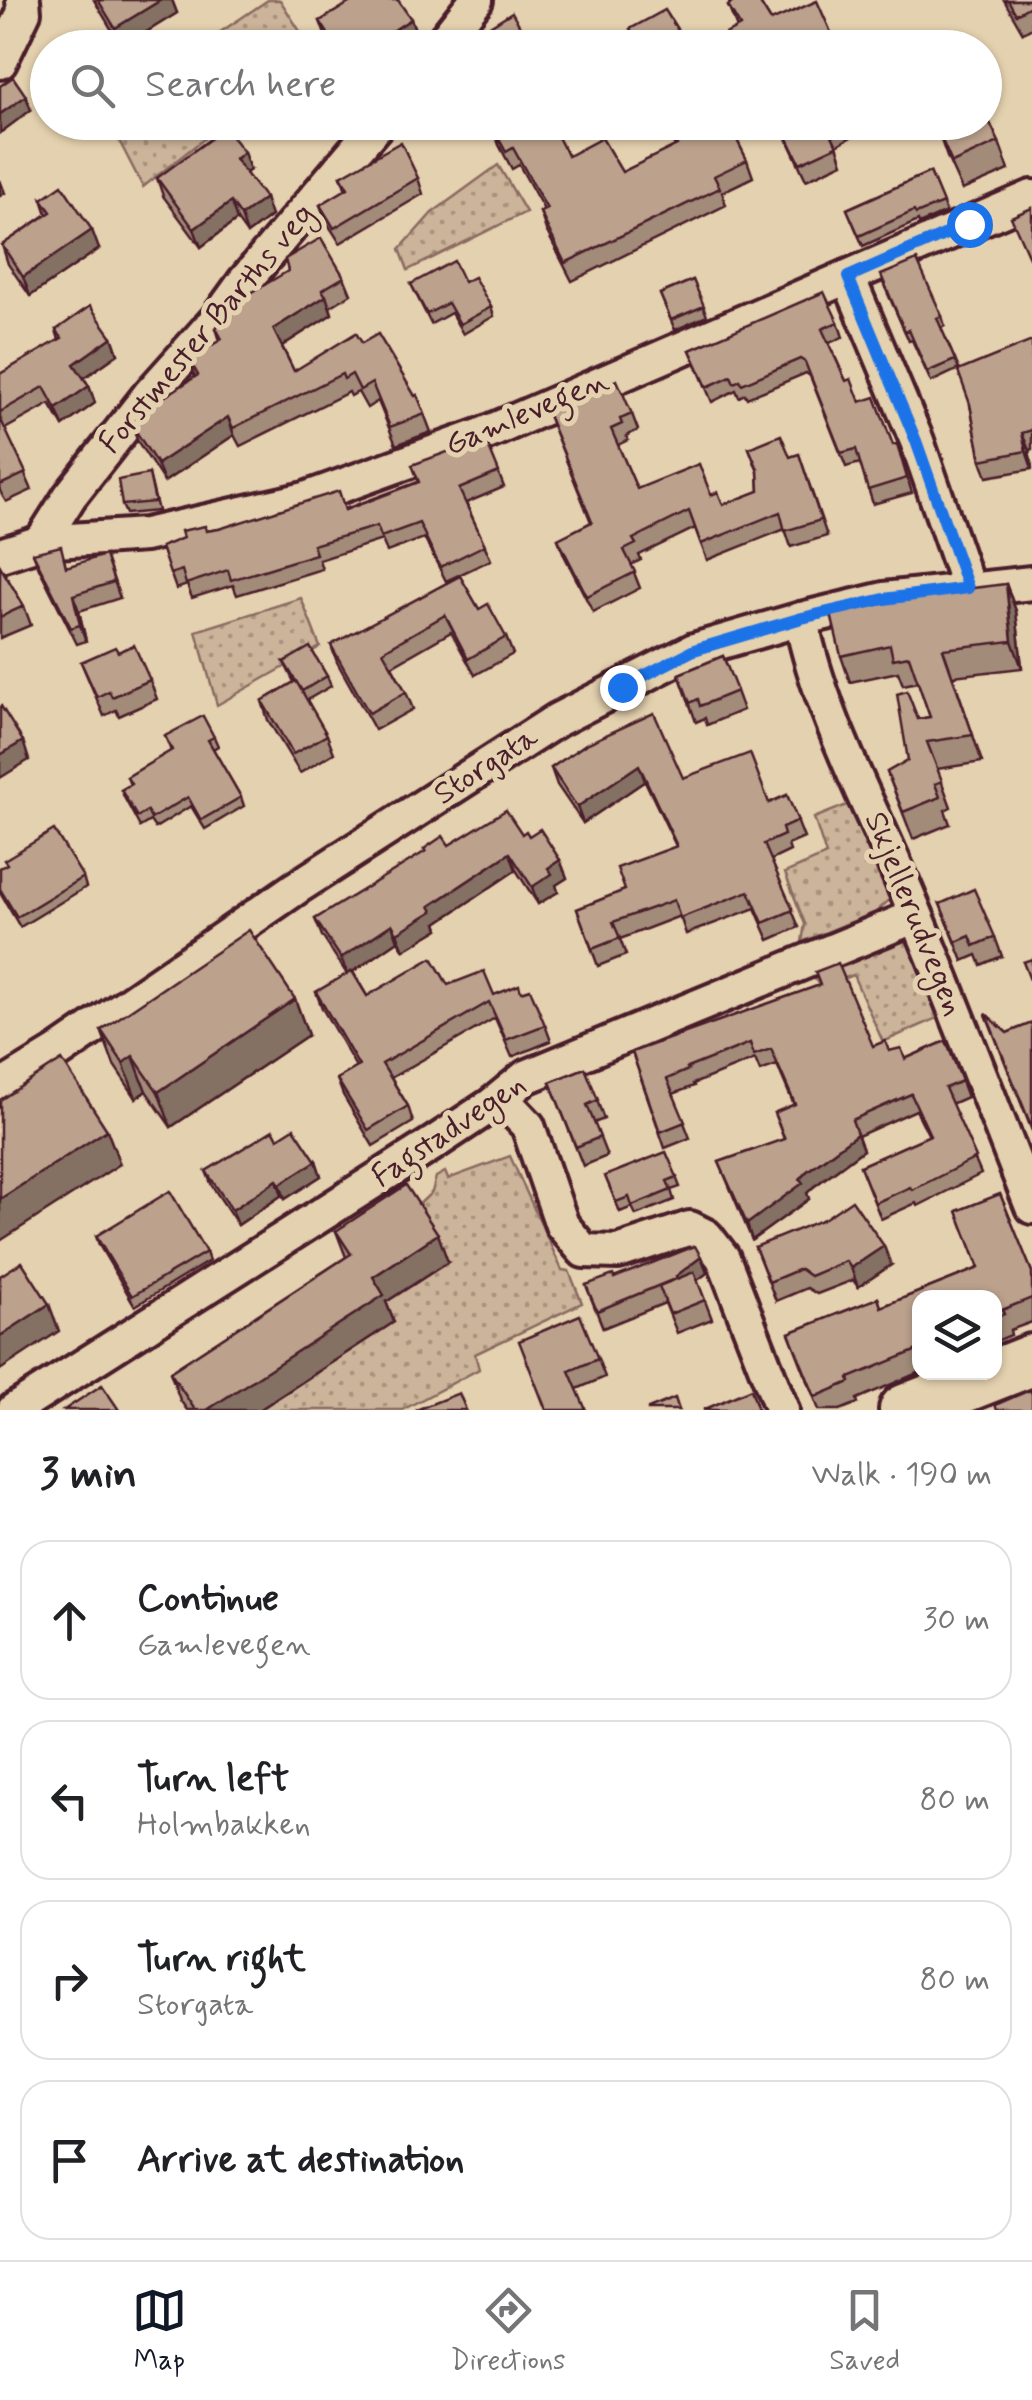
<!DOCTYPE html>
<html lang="en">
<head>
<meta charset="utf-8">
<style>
  :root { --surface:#fff; --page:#f2f2f2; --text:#202124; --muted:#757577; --line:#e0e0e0; --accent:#111827 }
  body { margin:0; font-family:Mynerve,sans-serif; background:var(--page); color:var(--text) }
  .controls { position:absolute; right:30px; bottom:30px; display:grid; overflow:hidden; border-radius:20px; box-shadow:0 2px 8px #0004 }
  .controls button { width:90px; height:90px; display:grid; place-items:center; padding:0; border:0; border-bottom:2px solid var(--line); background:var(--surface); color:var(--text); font:50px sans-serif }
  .stop { position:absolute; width:30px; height:30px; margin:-22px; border:8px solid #1a73e8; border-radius:50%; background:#fff }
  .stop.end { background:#1a73e8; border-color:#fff; box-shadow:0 2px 10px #0008 }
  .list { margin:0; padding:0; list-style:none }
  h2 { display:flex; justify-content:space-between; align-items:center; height:130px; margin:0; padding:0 40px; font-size:42px }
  h2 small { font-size:32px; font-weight:400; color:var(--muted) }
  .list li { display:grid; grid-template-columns:65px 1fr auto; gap:30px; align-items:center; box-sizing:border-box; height:160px; margin:0 20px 20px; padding:0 20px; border:2px solid var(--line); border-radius:30px }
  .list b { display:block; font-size:38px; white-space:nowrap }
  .list p { margin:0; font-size:32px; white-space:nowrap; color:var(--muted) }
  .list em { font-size:32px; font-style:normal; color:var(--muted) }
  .icon { flex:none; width:55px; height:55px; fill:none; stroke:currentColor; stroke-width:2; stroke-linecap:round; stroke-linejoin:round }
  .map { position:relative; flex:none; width:1032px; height:1410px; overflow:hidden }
  .search { position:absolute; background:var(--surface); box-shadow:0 2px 8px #0004; left:30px; right:30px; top:30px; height:110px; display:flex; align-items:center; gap:25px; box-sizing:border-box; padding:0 35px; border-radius:55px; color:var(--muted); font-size:38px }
  .sheet { height:850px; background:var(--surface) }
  nav { display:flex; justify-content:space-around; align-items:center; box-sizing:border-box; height:140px; border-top:2px solid var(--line); background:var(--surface); font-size:28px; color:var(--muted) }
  nav a { display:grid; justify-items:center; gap:5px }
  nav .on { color:var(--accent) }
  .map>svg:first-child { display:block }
</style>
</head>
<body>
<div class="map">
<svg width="1032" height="1410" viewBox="0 0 1032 1410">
  <defs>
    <pattern id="grass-dots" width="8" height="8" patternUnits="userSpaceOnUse" patternTransform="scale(2.5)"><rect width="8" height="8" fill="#cbb499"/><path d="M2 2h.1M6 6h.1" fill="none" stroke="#a7927d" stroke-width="1.8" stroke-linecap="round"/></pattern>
  </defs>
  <rect width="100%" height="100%" fill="#e4d1af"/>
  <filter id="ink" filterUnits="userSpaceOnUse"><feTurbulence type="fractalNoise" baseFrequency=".01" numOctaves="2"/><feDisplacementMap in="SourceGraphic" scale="20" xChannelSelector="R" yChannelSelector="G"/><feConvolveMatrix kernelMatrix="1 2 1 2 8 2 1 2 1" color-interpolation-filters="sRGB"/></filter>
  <g filter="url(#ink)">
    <g fill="url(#grass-dots)" stroke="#8a6a62" stroke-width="2.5">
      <polygon points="268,0 280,0 310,47 198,47"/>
      <polygon points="110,123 224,123 143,187"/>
      <polygon points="498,165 526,212 408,270 400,249 432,213"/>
      <polygon points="301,598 320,647 217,705 196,631"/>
      <polygon points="854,802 893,897 876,912 802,942 805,924 785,873 826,855 814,818"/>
      <polygon points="900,940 912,943 942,1016 883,1042 853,975 820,987 813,976"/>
      <polygon points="510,1156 562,1270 569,1271 582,1303 475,1354 479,1369 402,1410 251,1410 377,1304 411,1212 432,1192 436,1177 445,1172 448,1179"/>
    </g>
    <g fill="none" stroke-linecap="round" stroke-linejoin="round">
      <g stroke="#4a1f2b" stroke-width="40">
        <g id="minor">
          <polyline points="438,48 476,0"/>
          <polyline points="0,62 24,12 23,0"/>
          <polyline points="848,277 917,441 968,588"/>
          <polyline points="41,542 70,496 149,395 218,318 244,282 379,122"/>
          <polyline points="0,555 41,542 145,535 305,499 482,435 1032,197"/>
          <path d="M801 619C819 709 866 797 902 881 948 989 989 1098 1032 1207"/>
          <polyline points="0,1088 57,1053 296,888 557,720 694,650 801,619 884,599 1032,583"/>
          <polyline points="493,1104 508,1105 528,1126 562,1225 584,1251 618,1252 690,1228 706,1236 723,1258 782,1410"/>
          <polyline points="14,1410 434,1143 493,1104 526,1077 916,916"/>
        </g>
      </g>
      <g stroke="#4a1f2b" stroke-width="58">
        <polyline id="primary" points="905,1410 1032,1360"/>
      </g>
      <use href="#minor" stroke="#e4d1af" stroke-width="32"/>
      <use href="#primary" stroke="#e4d1af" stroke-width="50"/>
    </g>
    <g fill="#a28b79" stroke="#4a1f2b" stroke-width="2.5">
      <polygon points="94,0 172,0 177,13 122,47"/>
      <polygon points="728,0 758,0 771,21 737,28 728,6 730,5"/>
      <polygon points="1004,0 1032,0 1032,28 1023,33"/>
      <polygon points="411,19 418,38 403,48 332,48 327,40 320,21"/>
      <polygon points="663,122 731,122 729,124 747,160 753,177 722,192 726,205 572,281 546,230 540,212 544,210 519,165 512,169 499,145 493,128 530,127 568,156 622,172 675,146"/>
      <polygon points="779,122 878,122 837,145 843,163 806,180"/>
      <polygon points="937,129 999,142 1009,170 962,190 947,157"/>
      <polygon points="250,170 246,173 271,216 247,234 237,220 201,247 163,196 157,178"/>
      <polygon points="930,172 946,212 919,224 918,221 863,246 847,209"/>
      <polygon points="341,176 418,178 423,194 340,243 326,221 320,205 346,190"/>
      <polygon points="42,199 99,249 30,296 8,264 2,245 47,214"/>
      <polygon points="344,277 351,294 330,307 332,314 282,346 294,371 362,343 415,396 417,395 431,432 396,445 378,401 367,408 358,392 351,396 349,392 240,446 234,435 164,482 138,442 131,424 195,377 189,359 220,341 216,328 235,310"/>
      <polygon points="693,280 707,316 675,330 660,294"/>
      <polygon points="464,282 491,307 494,316 463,334 451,313 431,324 411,284"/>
      <polygon points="884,285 942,316 945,326 941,328 959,369 931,382 912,340 909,341"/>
      <polygon points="838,322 843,337 829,343 846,381 893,445 897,444 912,493 873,504 860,463 846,467 810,376 806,373 747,398 745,394 739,397 736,390 712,402 690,350"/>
      <polygon points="56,330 112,337 118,354 84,378 89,386 95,403 63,426 50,404 5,429 32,490 6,502 0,491 0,374 59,340"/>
      <polygon points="1032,341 1032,449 1029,450 1032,469 987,477 981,460 970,405"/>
      <polygon points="546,410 632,414 638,430 626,436 628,440 618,445 637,489 711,495 723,505 759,491 758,472 749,448 790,457 799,454 827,536 791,547 785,529 707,560 695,528 639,555 641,560 631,565 640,588 593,612 564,555 558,539 591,522"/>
      <polygon points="485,438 504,487 466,503 491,560 446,581 424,538 387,552 382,540 319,560 322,569 237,595 233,585 192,598 187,585 176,589 161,547 206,531 345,509 418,482"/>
      <polygon points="149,474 158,511 126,514 122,505"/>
      <polygon points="33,553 68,567 105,555 120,598 79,611 86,641 77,644 39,568"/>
      <polygon points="0,566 24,606 31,625 0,638"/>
      <polygon points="460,576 479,609 506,637 513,654 475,675 451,632 392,666 406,692 413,709 375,730 337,662 331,645"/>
      <polygon points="1006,584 1016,611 1022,668 953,676 982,762 937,769 951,807 945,810 950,824 913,839 887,772 908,760 918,719 930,717 918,682 903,685 898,672 850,682 841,656"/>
      <polygon points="118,652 150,680 157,699 119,716 116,710 104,716 81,662"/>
      <polygon points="723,656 743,710 707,725 705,718 696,722 679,674"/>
      <polygon points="284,662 327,676 331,686 307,700 327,735 334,753 300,773 268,720 262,701 294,682"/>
      <polygon points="165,736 214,737 218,746 213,749 241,797 244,806 205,829 191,806 155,828 150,821 140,827 125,799 121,790 130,785 127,777 171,751"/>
      <polygon points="586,744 683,778 769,803 787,795 804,838 788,845 790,851 771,860 799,927 769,940 755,908 686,934 680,916 620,939 626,955 598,966 577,909 625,890 676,846 645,781 583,823 557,785 551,768"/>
      <polygon points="522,834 529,836 560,860 567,878 556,885 558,892 538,904 516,870 437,923 439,929 404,950 398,941 353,972 367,996 448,985 494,995 521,992 545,1025 551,1041 512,1057 495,1018 391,1078 408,1106 413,1122 373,1146 343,1095 337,1079 356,1067 322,1008 316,992 347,974 322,936 315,919 449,845"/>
      <polygon points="0,868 83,877 86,887 20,927 0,893"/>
      <polygon points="940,904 995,937 1002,956 981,965 977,955 963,961"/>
      <polygon points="820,985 873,1046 905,1059 946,1041 967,1097 951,1104 981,1174 918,1206 916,1203 881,1219 860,1166 929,1136 916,1110 858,1136 863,1150 812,1188 807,1193 809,1199 752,1240 719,1162 784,1139 774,1113 794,1105 777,1065 760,1071 755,1059 693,1084 694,1086 673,1094 690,1138 665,1148 632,1052"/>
      <polygon points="295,999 308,1035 171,1127 146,1091 136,1098 114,1065 101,1030"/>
      <polygon points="986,1014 1007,1033 1032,1023 1032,1131"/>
      <polygon points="585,1068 604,1119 594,1123 607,1156 583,1166 550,1082"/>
      <polygon points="278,1138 316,1161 321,1176 285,1199 282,1195 238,1225 212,1186 206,1171"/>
      <polygon points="666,1152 680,1187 671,1190 674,1200 636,1215 632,1207 620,1212 605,1176"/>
      <polygon points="1000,1194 1032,1272 1032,1322 1010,1330 1011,1335 994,1342 994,1298 920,1298 920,1372 857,1399 858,1403 840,1410 819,1410 789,1333 878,1298 881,1307 979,1268 957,1211"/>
      <polygon points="336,1231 448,1262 386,1302 394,1322 259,1410 187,1410 180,1400 170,1372 346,1257"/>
      <polygon points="96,1236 206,1252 209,1261 135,1306 99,1245"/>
      <polygon points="755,1247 891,1265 858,1287 853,1280 817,1294 807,1288 776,1301"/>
      <polygon points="707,1273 697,1280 712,1319 677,1333 665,1303 603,1328 586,1285 614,1278"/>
      <polygon points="519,1341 598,1359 605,1377 577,1389"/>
    </g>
    <g fill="#847163" stroke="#4a1f2b" stroke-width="2.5">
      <polygon points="161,0 172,0 177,13 122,47 115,28"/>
      <polygon points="411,19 418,38 403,48 366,48"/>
      <polygon points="26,96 31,110 0,133 0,114"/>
      <polygon points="244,152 250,170 241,176 235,159"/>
      <polygon points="0,180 5,193 0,196"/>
      <polygon points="265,198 271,216 247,234 241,216"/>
      <polygon points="231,202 237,220 201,247 194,229"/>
      <polygon points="92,230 99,249 30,296 23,277"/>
      <polygon points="326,296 332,314 280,347 273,329"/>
      <polygon points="112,337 118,354 80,381 74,364"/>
      <polygon points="89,386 95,403 63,426 56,409"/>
      <polygon points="228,417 234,435 164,482 157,464"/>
      <polygon points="1022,433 1029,450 1032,468 1026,451"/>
      <polygon points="1006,584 1016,611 1022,668 1012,641"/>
      <polygon points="73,595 79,611 86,641 80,625"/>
      <polygon points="23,741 29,760 0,778 0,755"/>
      <polygon points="639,765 645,781 583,823 577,807"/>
      <polygon points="510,853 516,870 437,923 439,929 404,950 397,933 430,906"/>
      <polygon points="560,860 567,878 556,885 558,892 538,904 532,887 548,868"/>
      <polygon points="392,924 398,941 348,975 341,958"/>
      <polygon points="295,999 308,1035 171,1127 158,1092"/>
      <polygon points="133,1056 146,1091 136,1098 123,1063"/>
      <polygon points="107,1130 120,1164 0,1241 0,1199"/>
      <polygon points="857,1134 863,1150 812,1188 807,1193 809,1199 752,1240 747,1224 800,1179 806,1172"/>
      <polygon points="316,1161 321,1176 285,1199 280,1184"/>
      <polygon points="277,1180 282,1195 238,1225 232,1210"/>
      <polygon points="438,1234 448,1262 386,1302 394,1322 259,1410 207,1410 373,1277"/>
      <polygon points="884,1246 891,1265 858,1287 851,1268"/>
      <polygon points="701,1257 707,1273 682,1292 676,1276"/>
      <polygon points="49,1304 59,1331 0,1370 0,1336"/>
    </g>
    <g fill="#bca28d" stroke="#4a1f2b" stroke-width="2.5">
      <polygon points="98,0 161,0 115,28"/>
      <polygon points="354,0 398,0 411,19 366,48 337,48 320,21"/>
      <polygon points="730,0 758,0 771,21 817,1 838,48 700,48 740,26 728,6 732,3"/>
      <polygon points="1008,0 1032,0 1032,5 1016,14"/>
      <polygon points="665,10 689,48 637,48 632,38 635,37 630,29"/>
      <polygon points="512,12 532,48 477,48 471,38"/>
      <polygon points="13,77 26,96 0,114 0,86"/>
      <polygon points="984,110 999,142 952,163 937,129 952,122 984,122"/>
      <polygon points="503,122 526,122 530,127 538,122 550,122 568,156 602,138 622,172 677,145 665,122 728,122 747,160 714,176 720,188 565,263 540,212 547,209 513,148 506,152 493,128"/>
      <polygon points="780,122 841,122 829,129 837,146 800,163"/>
      <polygon points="225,128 244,152 235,159 265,198 241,216 231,202 194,229 157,178"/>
      <polygon points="401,142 418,178 334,228 320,205 348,188 341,176"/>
      <polygon points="930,172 943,203 916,214 914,211 859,236 847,209"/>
      <polygon points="62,185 92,230 23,277 2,245 51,212 42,199"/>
      <polygon points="1032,208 1032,264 1011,217"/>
      <polygon points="321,238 344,277 322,290 326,296 273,329 294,371 356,333 362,343 378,334 415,396 417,395 425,414 390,427 372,383 360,390 352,374 344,379 342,374 233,428 228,417 157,464 131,424 146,413 144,410 198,375 189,359 222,339 216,328 224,317 235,310 234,303 288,271 285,259"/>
      <polygon points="917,260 942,316 937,318 955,360 927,372 909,330 905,332 881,275"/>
      <polygon points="454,261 464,282 474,277 491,307 460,324 448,303 427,314 411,284"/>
      <polygon points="693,280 704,306 671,320 660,294"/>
      <polygon points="824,292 838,322 822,329 846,381 851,379 860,402 875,397 893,445 897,444 907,478 868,490 856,449 841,453 805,362 800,359 742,384 740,380 734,383 731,376 707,387 690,350"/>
      <polygon points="90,306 112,337 74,364 89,386 56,409 44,387 0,412 0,374 62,338 56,330"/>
      <polygon points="1032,341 1032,430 1022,433 1026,451 981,460 970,404 958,371"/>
      <polygon points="617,380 632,414 620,419 622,424 611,429 637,489 699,464 711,495 718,492 723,505 759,491 758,469 749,448 781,435 790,457 799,454 821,520 785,531 780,512 701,544 689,511 633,539 636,544 624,550 635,572 587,596 558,539 592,522 546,410"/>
      <polygon points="0,418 26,473 0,485"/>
      <polygon points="485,438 499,472 459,489 485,545 440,567 419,523 381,537 377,526 313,545 316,554 231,580 228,570 186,584 182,570 170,574 161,547 183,538 181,531 205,526 206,531 219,529 339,491 345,510 419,482 412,465"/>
      <polygon points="149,474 155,502 122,505 118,480"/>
      <polygon points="61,546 66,567 105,555 114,582 73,595 80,625 71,628 33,553"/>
      <polygon points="0,566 24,606 0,617"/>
      <polygon points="460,576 479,609 488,604 506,637 468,659 445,615 383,651 406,692 369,713 331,645"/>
      <polygon points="1006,584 1012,641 943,649 973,735 927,742 942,781 935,784 940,797 903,812 887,772 908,760 897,694 907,691 918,719 930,717 909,656 893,659 890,645 841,656 831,614 924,594"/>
      <polygon points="134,645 150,680 112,697 109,691 97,697 81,662 115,647 118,652"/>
      <polygon points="310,647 327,676 302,691 284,662"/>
      <polygon points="723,656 737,691 700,706 698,699 690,703 679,674"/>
      <polygon points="296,681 327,735 293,754 262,701"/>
      <polygon points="1,706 23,741 0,755 0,707"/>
      <polygon points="654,713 683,778 750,753 769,803 787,795 798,821 782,828 784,835 764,844 793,910 763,923 749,891 680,918 674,900 613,922 620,938 592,949 577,909 625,890 617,868 677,846 639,765 577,807 551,768 586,744"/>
      <polygon points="203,716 214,737 208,740 241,797 201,820 188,797 151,819 147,811 137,817 121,790 131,784 127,777 172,750 165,736"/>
      <polygon points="506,810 522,834 526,831 529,836 540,829 560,860 548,868 552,874 532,887 510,853 430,906 433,911 397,933 392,924 341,958 315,919 426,851 424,849 443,836 449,845"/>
      <polygon points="54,830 83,877 17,917 0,889 0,868 7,864 4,860"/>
      <polygon points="974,889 995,937 974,946 970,936 956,942 940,904"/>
      <polygon points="249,930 295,999 158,1092 133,1056 123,1063 101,1030"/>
      <polygon points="432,958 448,985 484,971 494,995 519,985 521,992 530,989 545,1025 506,1040 489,1002 382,1064 408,1106 368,1130 337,1079 359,1066 316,992 352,971 367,996"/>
      <polygon points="1032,959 1032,985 1023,962"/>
      <polygon points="838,963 873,1046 885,1041 889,1051 901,1048 905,1059 946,1041 962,1081 945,1088 976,1158 912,1190 910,1187 875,1203 860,1166 930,1135 911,1094 852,1120 857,1134 806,1172 800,1179 803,1183 747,1224 719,1162 785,1139 774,1113 795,1104 771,1049 754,1055 750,1043 687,1068 688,1070 667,1079 685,1122 660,1132 632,1052 820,985 815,972"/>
      <polygon points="986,1014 1007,1033 1032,1023 1032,1128"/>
      <polygon points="62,1060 107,1130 0,1199 0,1100"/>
      <polygon points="585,1068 598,1100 587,1105 600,1137 576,1147 550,1082"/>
      <polygon points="294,1128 316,1161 280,1184 277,1180 232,1210 206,1171 273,1130 278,1138"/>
      <polygon points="666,1152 677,1177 667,1181 671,1190 632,1206 629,1197 616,1202 605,1176"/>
      <polygon points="406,1185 438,1234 373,1277 384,1295 207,1410 195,1410 170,1372 351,1254 336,1231"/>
      <polygon points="170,1191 206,1252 132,1296 96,1236"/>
      <polygon points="1000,1194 1032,1272 1032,1298 1002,1310 1004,1314 994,1318 994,1298 920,1298 920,1349 849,1378 850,1382 815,1397 789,1333 878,1298 881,1307 979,1268 957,1211"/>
      <polygon points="852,1200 884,1246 851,1268 846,1261 810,1276 800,1269 769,1282 755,1247 824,1219"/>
      <polygon points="695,1246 701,1257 676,1276 677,1278 597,1311 586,1285 613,1275 614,1278"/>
      <polygon points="22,1262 49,1304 0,1336 0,1276"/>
      <polygon points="694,1272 705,1300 670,1314 659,1286"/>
      <polygon points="580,1315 598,1359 569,1371 586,1410 546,1410 519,1341"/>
      <polygon points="102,1385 119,1410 64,1410"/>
      <polygon points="751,1389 758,1410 703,1410"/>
      <polygon points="1030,1390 1032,1394 1032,1410 997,1410 995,1405"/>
      <polygon points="459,1393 466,1410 416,1410"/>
      <polygon points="675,1398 679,1410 648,1410 648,1409"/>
    </g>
  </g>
  <g fill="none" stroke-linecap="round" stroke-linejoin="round" filter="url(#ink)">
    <polyline stroke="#1a73e8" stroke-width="12" points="622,687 694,650 802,618 884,599 968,588 916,441 848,277 969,224"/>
  </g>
  <g text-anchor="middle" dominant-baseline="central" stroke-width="10" stroke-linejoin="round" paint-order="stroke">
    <g font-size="32" fill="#4a1f2b" stroke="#e4d1af">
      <text transform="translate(207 329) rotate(-50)">Forstmester Barths veg</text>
      <text transform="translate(527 413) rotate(-23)">Gamlevegen</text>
      <text transform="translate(486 766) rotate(-33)">Storgata</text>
      <text transform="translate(914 914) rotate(68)">Skjellerudvegen</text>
      <text transform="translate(449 1131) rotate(-34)">Fagstadvegen</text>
    </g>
  </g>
</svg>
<div class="controls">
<button><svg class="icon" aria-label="layers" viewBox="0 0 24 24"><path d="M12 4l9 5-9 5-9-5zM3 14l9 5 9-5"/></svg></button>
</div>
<div class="stop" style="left:969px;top:224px"></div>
<div class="stop end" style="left:622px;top:687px"></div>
<div class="search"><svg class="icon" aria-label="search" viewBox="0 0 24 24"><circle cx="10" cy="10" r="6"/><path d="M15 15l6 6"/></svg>Search here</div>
</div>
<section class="sheet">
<h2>3 min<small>Walk · 190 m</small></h2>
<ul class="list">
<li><svg class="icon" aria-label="ahead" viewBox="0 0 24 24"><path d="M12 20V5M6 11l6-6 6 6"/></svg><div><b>Continue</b><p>Gamlevegen</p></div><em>30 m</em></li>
<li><svg class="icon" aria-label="left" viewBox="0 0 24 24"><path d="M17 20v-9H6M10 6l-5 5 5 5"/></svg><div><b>Turn left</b><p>Holmbakken</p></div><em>80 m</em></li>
<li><svg class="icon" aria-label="right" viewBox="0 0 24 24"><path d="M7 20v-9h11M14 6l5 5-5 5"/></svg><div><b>Turn right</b><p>Storgata</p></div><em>80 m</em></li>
<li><svg class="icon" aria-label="arrive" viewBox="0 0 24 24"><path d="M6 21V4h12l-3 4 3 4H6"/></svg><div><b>Arrive at destination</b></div></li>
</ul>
</section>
<nav>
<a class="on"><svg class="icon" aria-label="map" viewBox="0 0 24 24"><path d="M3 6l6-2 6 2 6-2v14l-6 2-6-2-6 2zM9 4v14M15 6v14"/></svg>Map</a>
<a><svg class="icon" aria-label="directions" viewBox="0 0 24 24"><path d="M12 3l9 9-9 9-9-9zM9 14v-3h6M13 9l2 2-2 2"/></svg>Directions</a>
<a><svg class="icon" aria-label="saved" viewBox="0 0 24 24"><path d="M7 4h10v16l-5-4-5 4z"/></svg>Saved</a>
</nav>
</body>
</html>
